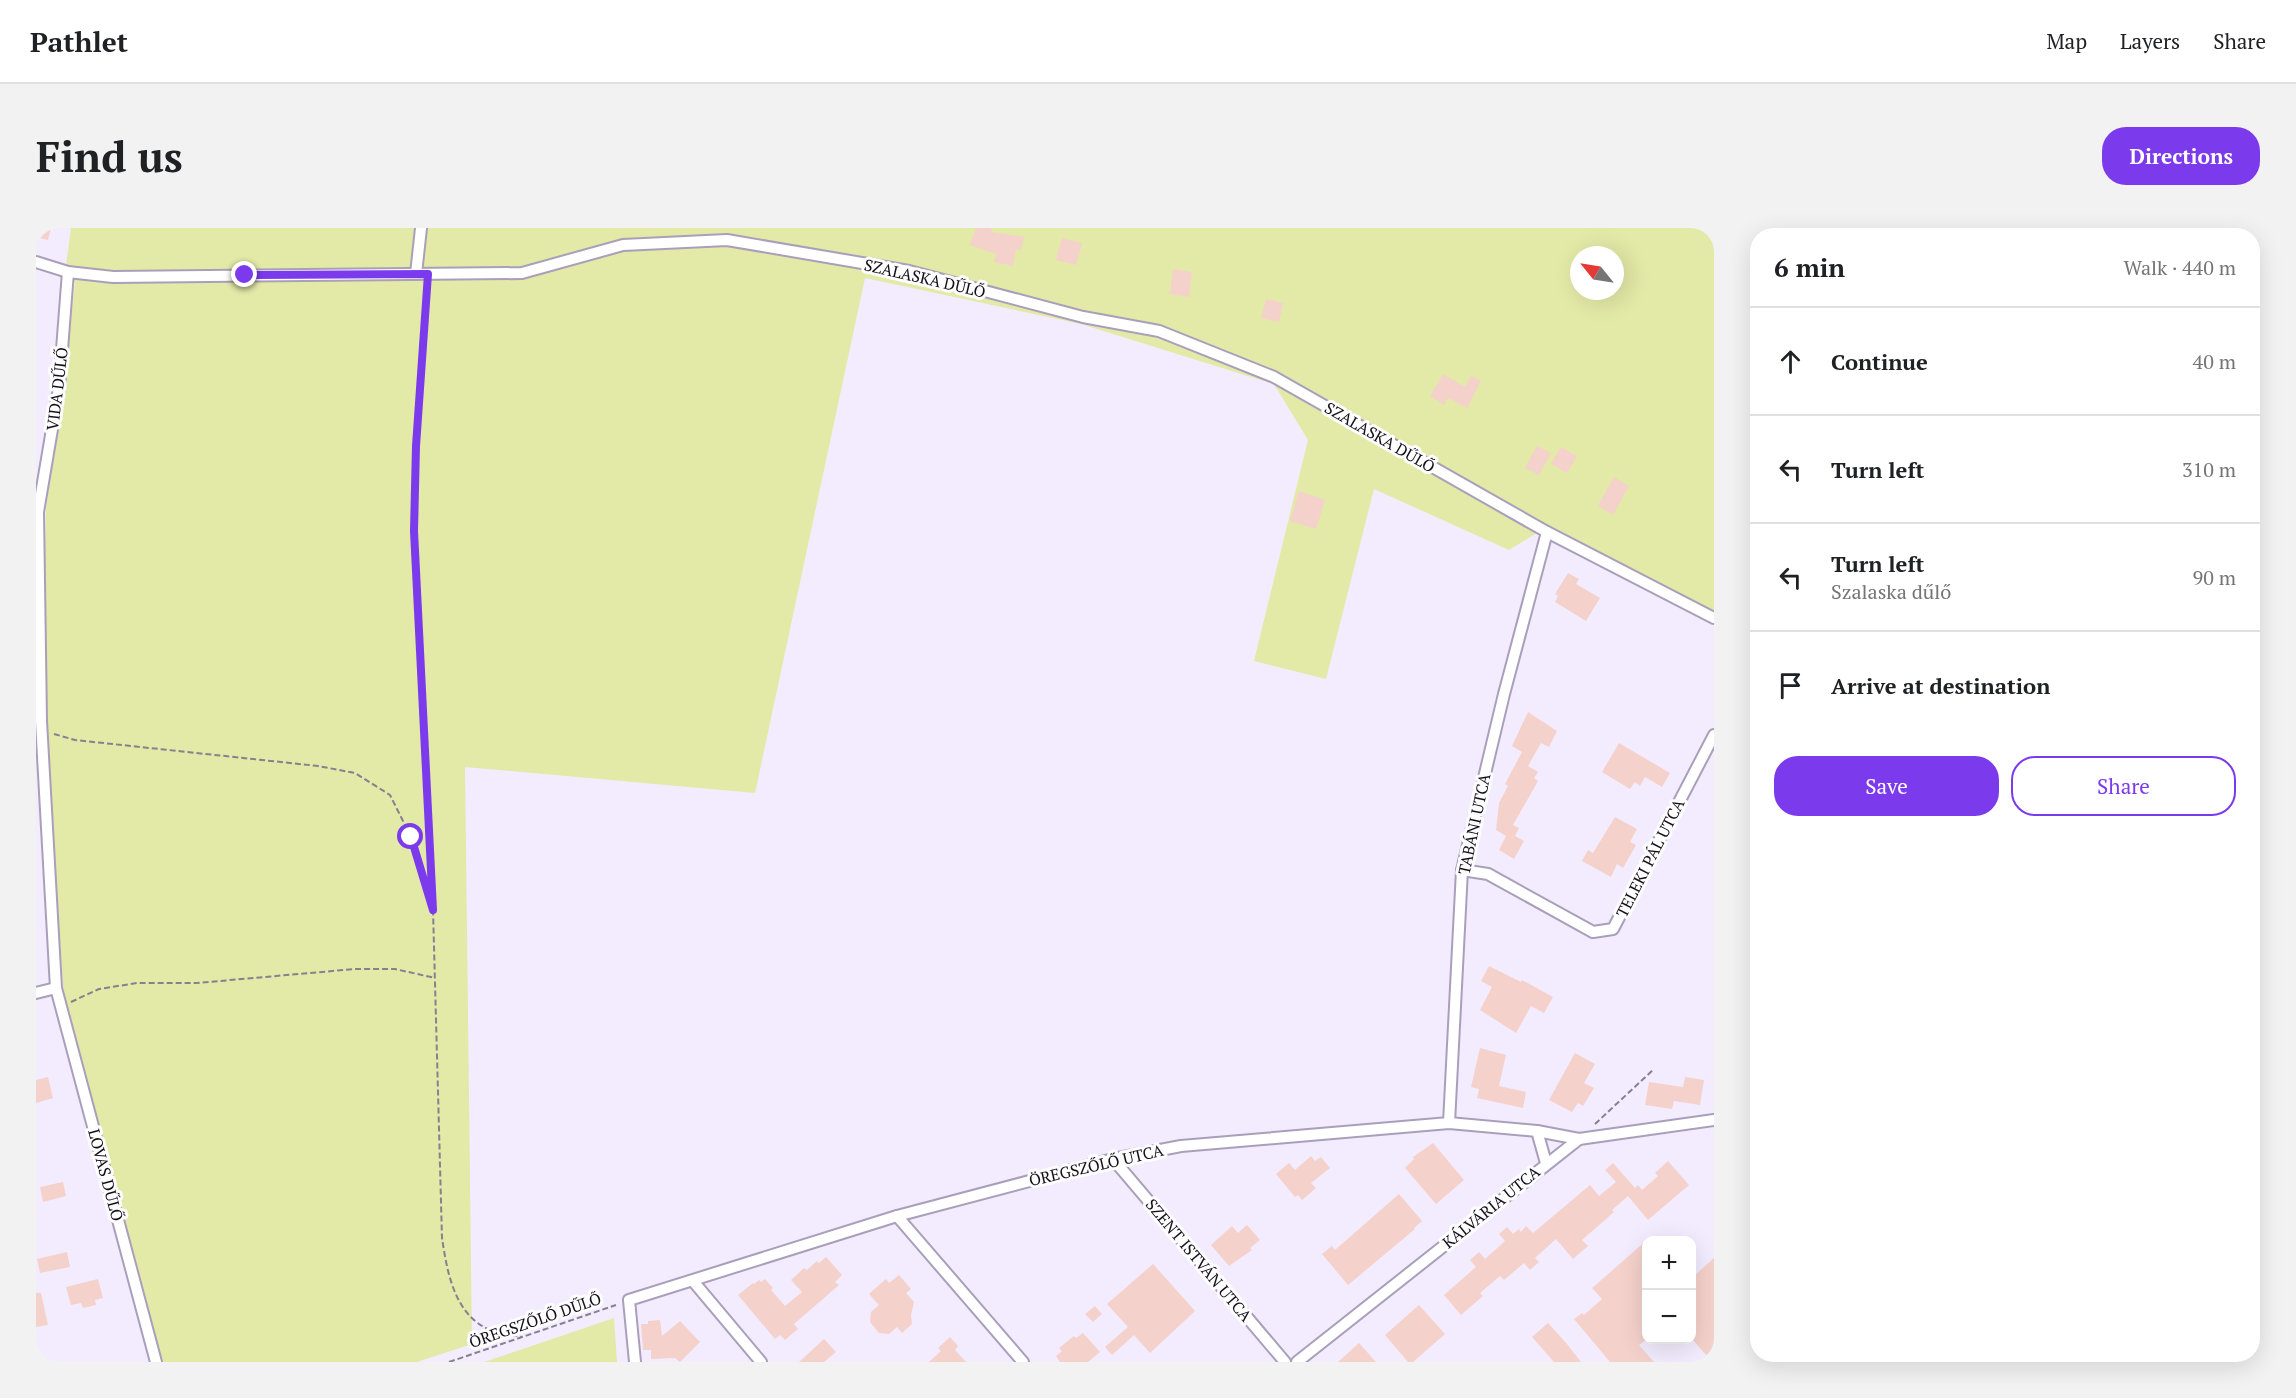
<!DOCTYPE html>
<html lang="en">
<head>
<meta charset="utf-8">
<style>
  :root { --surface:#fff; --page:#f2f2f2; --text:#202124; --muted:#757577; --line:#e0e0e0; --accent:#7c3aed }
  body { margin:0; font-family:"PT Serif",serif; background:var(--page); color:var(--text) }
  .controls { position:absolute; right:18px; bottom:18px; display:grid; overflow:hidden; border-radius:12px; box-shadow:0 6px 24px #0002 }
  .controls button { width:54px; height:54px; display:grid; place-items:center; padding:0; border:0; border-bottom:2px solid var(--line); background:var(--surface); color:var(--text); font:30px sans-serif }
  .compass { position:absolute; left:1534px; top:18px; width:54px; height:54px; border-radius:50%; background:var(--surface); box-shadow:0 6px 24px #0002; rotate:300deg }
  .stop { position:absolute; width:18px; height:18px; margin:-14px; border:4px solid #7c3aed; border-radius:50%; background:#fff }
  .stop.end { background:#7c3aed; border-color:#fff; box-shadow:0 2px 6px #0008 }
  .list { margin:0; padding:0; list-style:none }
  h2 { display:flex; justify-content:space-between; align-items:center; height:78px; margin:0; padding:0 24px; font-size:26px }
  h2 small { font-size:20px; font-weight:400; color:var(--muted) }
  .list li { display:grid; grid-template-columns:39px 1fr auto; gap:18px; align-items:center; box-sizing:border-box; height:108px; padding:0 24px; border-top:2px solid var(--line) }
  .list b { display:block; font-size:22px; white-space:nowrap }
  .list p { margin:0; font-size:20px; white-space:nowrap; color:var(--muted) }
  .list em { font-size:20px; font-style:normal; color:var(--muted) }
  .actions { display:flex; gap:12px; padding:18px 24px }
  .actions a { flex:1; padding:14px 0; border:2px solid var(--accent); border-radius:24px; text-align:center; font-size:21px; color:var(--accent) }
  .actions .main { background:var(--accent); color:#fff }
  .icon { flex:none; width:33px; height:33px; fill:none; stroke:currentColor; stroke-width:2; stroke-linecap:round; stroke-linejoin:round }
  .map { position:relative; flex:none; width:1678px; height:1134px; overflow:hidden; border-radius:24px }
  header { display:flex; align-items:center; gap:36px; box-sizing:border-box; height:84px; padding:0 30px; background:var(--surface); border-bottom:2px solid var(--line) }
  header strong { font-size:28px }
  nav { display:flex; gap:33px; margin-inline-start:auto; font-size:21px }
  .intro { display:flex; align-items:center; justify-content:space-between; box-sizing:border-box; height:144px; padding:0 36px }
  h1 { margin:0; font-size:42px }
  .button { padding:15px 27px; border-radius:24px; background:var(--accent); color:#fff; font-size:21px; font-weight:700 }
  main { display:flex; gap:36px; padding:0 36px }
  aside { flex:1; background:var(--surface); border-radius:24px; box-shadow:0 6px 24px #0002 }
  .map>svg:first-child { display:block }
</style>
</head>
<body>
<header>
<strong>Pathlet</strong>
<nav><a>Map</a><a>Layers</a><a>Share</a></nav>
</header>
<div class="intro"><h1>Find us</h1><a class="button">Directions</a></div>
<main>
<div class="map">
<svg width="1678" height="1134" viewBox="0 0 1678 1134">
  <rect width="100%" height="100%" fill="#f3ecfe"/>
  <g fill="#e3e9a6" fill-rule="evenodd">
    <path d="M35 0H1678V396L1504 303 1473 322 1338 261 1290 451 1218 433 1272 212 1238 156 1045 96 829 50 719 565 429 539 436 1116 381 1134H121L28 770 10 520 5 493 10 281 39 55 28 53ZM1543 27H1579V63H1543Z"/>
    <polygon points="578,1090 581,1134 448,1134"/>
  </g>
  <g fill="#f5d1cb">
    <polygon points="0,0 15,0 12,12 0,9"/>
    <polygon points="940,0 956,0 955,4 988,9 985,22 980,21 977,38 958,34 960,26 934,17"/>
    <polygon points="1026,10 1046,15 1040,37 1020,32"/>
    <polygon points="1137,41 1156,44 1153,69 1134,66"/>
    <polygon points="1230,71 1247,75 1243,94 1225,90"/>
    <polygon points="1407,146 1429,159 1435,148 1445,153 1431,180 1412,170 1408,177 1394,168"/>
    <polygon points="1501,218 1515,225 1503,247 1489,240"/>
    <polygon points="1525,219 1541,228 1531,245 1515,236"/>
    <polygon points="1578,249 1593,258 1577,287 1562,278"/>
    <polygon points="1263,263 1289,272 1280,301 1254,293"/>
    <polygon points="1532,345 1543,351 1540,356 1564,370 1550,393 1519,374 1522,368 1519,366"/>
    <polygon points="1492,484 1521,503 1513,519 1505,515 1492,538 1502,544 1498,550 1502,553 1477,597 1483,600 1479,608 1488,613 1478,631 1463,622 1470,608 1460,602 1463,575 1472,558 1469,556 1486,524 1476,518"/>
    <polygon points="1583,515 1634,545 1626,559 1609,549 1604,558 1599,554 1594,561 1566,544"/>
    <polygon points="1579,589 1601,601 1594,614 1600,617 1587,640 1581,636 1575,649 1546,633 1552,622 1557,625"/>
    <polygon points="1453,738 1485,754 1486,752 1517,769 1508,785 1495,778 1480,805 1444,782 1456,759 1445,753"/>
    <polygon points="1444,820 1470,827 1463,858 1490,864 1487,880 1441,870 1443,861 1435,859"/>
    <polygon points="1539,825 1559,836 1548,855 1558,860 1547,878 1542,875 1536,884 1513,872"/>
    <polygon points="12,849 17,870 0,875 0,852"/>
    <polygon points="1649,849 1668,852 1664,877 1638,873 1636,881 1609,877 1613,854 1647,859"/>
    <polygon points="1397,915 1428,952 1400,976 1369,940 1378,931 1377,929"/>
    <polygon points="1275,928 1279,933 1285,929 1294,940 1275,955 1280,960 1266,972 1262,967 1259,969 1240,946 1253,935 1259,942"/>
    <polygon points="1632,933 1653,957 1612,992 1592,968 1576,982 1578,984 1546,1012 1552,1018 1537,1031 1520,1011 1499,1030 1503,1034 1494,1042 1488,1035 1468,1052 1464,1048 1444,1065 1447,1068 1425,1087 1408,1067 1440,1039 1434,1032 1443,1024 1449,1031 1469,1013 1463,1006 1471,999 1477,1006 1483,1001 1485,1004 1490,998 1497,1005 1554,957 1563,968 1580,954 1569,942 1577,935 1599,960 1602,957 1606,962 1622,948 1619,945"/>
    <polygon points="27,954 30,968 7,974 4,959"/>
    <polygon points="1363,966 1386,993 1378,1000 1379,1001 1312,1057 1286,1026 1296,1018 1299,1022"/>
    <polygon points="1211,997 1224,1012 1214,1020 1216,1022 1193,1038 1175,1017 1196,998 1202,1005"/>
    <polygon points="1611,1012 1611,1111 1603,1117 1618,1134 1574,1134 1538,1091 1546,1085 1548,1087 1566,1071 1556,1060"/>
    <polygon points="31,1024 34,1039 4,1045 1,1031"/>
    <polygon points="790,1029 806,1047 799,1054 803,1057 758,1096 762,1101 749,1112 744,1107 739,1111 702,1067 717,1055 718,1056 723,1052 725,1054 729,1051 737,1060 735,1062 749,1078 766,1064 755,1052 768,1040 771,1042 781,1033 783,1035"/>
    <polygon points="1678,1030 1678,1124 1670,1127 1656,1111 1656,1050"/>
    <polygon points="1117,1036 1159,1083 1114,1125 1098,1107 1076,1127 1069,1119 1092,1099 1071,1076"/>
    <polygon points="863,1047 875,1061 870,1065 878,1074 875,1087 876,1096 866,1105 861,1099 853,1106 843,1105 834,1094 835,1084 843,1077 833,1066 850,1051 853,1055"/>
    <polygon points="62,1051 67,1070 59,1072 60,1077 47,1080 45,1075 35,1077 30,1059"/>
    <polygon points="0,1065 5,1065 12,1097 0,1099"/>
    <polygon points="1383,1077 1409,1106 1377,1134 1372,1134 1349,1107"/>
    <polygon points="1059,1078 1066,1086 1057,1094 1049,1086"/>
    <polygon points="624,1092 626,1108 644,1093 664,1114 644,1134 639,1130 615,1131 615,1122 607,1122 605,1096 612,1096 612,1093"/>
    <polygon points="1512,1095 1531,1116 1545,1134 1518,1134 1496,1109"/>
    <polygon points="1047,1105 1064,1124 1052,1134 1024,1134 1020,1128 1026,1123 1023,1120 1038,1108 1040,1110"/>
    <polygon points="914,1109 922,1118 919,1122 930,1134 893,1134 905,1123 902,1120"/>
    <polygon points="788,1111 800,1124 788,1134 763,1134"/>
    <polygon points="1323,1115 1340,1134 1302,1134"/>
  </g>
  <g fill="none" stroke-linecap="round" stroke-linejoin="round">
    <g stroke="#aa9fbb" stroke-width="14">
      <g id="street">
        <polyline points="0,34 32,44 77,49 486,45 587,17 691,12 873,43 1047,89 1123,103 1238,149 1511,304 1678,390"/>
        <polyline points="32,44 23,160 2,284 5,493 20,760 120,1134"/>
        <polyline points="380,46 385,0"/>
        <polyline points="1426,642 1452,646 1557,704 1577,701 1678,507"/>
        <polyline points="0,765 20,760"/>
        <polyline points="1413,895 1426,642 1468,466 1511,304"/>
        <polyline points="1501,903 1510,935"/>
        <polyline points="1077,931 1249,1134"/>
        <polyline points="861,988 987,1134"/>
        <polyline points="657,1053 725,1134"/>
        <polyline points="599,1134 593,1072 861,988 1077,931 1145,918 1413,895 1501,903 1543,911"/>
        <polyline points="1261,1134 1543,911 1678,892"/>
      </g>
    </g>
    <g stroke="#86818f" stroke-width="2" stroke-dasharray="6 3" stroke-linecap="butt">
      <polyline points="391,59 379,218 378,303 397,676"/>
      <path d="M18 506 39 512 282 538 319 545 354 567 375 609 397 682 406 1010C411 1043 418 1087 454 1102 463 1105 476 1107 486 1109"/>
      <polyline points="35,774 63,761 101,755 161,755 319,741 359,741 399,750"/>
      <polyline points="1559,896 1618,841"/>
      <polyline points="413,1134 580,1077"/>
    </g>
    <use href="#street" stroke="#fff" stroke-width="10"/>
  </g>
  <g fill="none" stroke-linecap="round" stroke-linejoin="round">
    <polyline stroke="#7c3aed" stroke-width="8" points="209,47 392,46 380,218 378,303 397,682 375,609"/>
  </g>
  <g text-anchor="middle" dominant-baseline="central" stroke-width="6" stroke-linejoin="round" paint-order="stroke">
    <g font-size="16" fill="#130f19" stroke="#fdfdfd">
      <text transform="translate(889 50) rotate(13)">SZALASKA DŰLŐ</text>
      <text transform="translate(21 161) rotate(-83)">VIDA DŰLŐ</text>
      <text transform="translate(1344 209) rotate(30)">SZALASKA DŰLŐ</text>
      <text transform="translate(1438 596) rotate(-78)">TABÁNI UTCA</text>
      <text transform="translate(1614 630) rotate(-63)">TELEKI PÁL UTCA</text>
      <text transform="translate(1060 937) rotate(-13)">ÖREGSZŐLŐ UTCA</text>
      <text transform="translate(70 947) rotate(75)">LOVAS DŰLŐ</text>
      <text transform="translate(1455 979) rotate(-39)">KÁLVÁRIA UTCA</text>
      <text transform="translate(1163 1032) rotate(50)">SZENT ISTVÁN UTCA</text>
      <text transform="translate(499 1092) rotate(-19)">ÖREGSZŐLŐ DŰLŐ</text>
    </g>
  </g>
</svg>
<div class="controls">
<button>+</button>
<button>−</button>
</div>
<svg class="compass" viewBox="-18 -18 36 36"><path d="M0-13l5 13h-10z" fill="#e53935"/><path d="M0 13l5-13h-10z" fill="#757577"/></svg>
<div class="stop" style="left:375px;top:609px"></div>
<div class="stop end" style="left:209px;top:47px"></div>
</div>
<aside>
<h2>6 min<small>Walk · 440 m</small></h2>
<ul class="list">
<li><svg class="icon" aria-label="ahead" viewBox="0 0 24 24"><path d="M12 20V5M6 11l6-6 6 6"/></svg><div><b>Continue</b></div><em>40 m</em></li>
<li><svg class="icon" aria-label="left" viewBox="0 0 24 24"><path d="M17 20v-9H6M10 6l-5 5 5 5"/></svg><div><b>Turn left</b></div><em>310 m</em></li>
<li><svg class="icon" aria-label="left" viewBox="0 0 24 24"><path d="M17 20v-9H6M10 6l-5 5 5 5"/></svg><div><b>Turn left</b><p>Szalaska dűlő</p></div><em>90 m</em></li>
<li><svg class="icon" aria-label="arrive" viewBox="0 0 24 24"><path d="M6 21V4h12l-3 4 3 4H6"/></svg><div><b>Arrive at destination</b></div></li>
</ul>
<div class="actions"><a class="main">Save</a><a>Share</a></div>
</aside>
</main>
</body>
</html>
